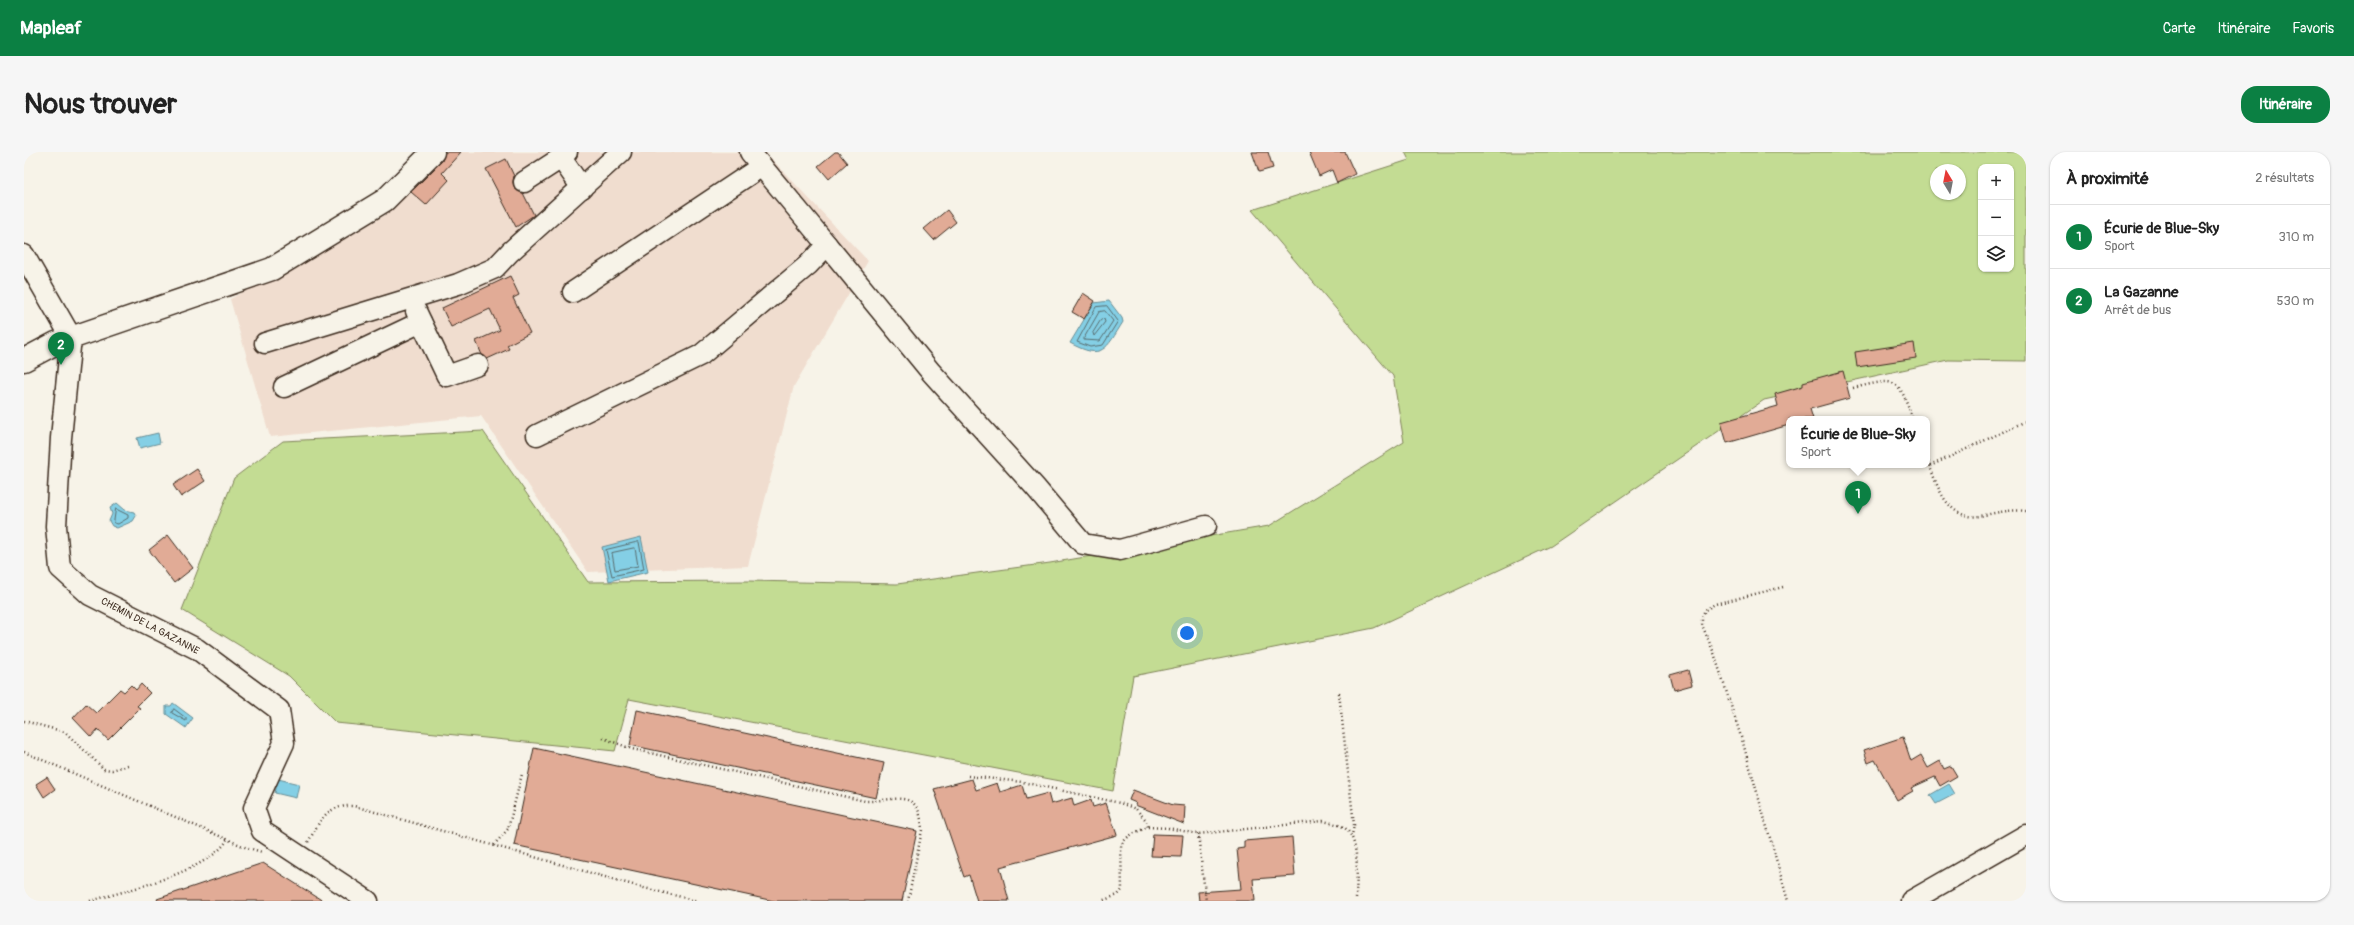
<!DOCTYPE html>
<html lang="fr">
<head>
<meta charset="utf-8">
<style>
  :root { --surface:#fff; --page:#f6f6f6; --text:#222; --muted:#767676; --line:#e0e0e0; --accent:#0b8043 }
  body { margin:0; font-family:Pangolin,sans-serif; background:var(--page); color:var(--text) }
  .controls { position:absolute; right:12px; top:12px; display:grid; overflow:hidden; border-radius:8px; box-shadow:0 1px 3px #0004 }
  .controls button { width:36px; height:36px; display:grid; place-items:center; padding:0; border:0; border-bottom:1px solid var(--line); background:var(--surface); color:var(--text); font:20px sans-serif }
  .compass { position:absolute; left:1906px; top:12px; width:36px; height:36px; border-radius:50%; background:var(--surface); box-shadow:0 1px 3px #0004; rotate:350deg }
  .you { position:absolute; left:1163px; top:481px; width:14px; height:14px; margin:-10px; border:3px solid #fff; border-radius:50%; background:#1a73e8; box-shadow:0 0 0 6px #1a73e833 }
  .badge { display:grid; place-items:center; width:26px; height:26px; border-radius:50%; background:var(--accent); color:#fff; font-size:13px; font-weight:700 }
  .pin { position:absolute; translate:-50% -33px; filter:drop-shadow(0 1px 2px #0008) }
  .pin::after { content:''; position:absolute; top:21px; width:14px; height:12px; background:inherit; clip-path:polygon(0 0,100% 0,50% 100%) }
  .popup { position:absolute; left:1762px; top:264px; width:144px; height:52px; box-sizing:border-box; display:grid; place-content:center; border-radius:8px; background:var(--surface); filter:drop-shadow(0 1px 3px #0005); font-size:13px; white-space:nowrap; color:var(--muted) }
  .popup b { font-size:15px; color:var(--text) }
  .popup::after { content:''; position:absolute; left:50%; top:100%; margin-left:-8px; border:8px solid transparent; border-top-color:var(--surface) }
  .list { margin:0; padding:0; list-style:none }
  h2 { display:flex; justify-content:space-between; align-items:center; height:52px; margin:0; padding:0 16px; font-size:17px }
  h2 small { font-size:13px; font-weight:400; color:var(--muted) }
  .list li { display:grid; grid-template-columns:26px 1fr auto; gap:12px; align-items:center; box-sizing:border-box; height:64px; padding:0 16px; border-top:1px solid var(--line) }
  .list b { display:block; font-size:15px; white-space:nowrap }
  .list p { margin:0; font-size:13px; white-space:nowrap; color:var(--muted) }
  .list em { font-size:13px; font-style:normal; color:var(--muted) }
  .icon { flex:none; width:22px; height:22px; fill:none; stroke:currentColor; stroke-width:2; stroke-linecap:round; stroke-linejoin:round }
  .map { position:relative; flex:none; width:2002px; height:749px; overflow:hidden; border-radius:16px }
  header { display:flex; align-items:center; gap:24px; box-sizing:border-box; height:56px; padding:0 20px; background:var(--accent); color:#fff }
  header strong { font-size:19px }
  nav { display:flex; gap:22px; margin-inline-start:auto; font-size:14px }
  .intro { display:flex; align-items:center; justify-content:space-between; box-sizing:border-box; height:96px; padding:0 24px }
  h1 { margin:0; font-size:28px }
  .button { padding:10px 18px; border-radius:16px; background:var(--accent); color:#fff; font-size:14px; font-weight:700 }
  main { display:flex; gap:24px; padding:0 24px }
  aside { flex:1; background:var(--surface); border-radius:16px; box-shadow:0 1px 3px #0004 }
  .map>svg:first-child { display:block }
</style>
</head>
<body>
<header>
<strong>Mapleaf</strong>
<nav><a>Carte</a><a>Itinéraire</a><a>Favoris</a></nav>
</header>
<div class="intro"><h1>Nous trouver</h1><a class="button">Itinéraire</a></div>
<main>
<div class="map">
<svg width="2002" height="749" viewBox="0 0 2002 749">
  <rect width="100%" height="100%" fill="#f7f3e8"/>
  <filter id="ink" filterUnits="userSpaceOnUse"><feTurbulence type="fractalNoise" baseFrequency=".025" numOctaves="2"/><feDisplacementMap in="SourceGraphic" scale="8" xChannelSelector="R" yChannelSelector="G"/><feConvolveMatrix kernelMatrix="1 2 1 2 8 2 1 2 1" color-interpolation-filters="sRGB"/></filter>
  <g filter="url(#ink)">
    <polygon fill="#f0ddcf" points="424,0 741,0 844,109 770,234 724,414 564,420 457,264 246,285 206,147 361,63"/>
    <path fill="#c3dc93" stroke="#7f8358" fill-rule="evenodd" d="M1381 0H2002V209L1924 208 1740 248 1527 394 1350 476 1109 524 1089 639 605 547 591 599 312 571 265 524 158 458 210 326 259 289 459 279 564 430 725 429 873 432 1026 411 1245 374 1380 290 1369 224 1228 58 1385 8ZM1957 15H1987V117H1957ZM1912 18H1936V42H1912Z"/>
    <g fill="#84cfe5" stroke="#678d95">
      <path d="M1085 149 1098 166 1099 170C1082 197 1079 209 1046 191L1070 151Z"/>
      <polygon points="134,281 136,291 116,296 113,286"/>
      <polygon points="93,351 101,358 110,360 112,364 109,369 93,376 88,374 85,369 88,362 86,356"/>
      <polygon points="617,385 624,420 585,429 578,395"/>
      <polygon points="149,551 169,566 162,576 142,562 142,554 147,554"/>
      <polygon points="254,627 275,632 272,646 251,641"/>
      <polygon points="1925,632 1931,642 1912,652 1906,643"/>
    </g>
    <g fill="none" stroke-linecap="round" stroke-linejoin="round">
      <g stroke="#586c6e" stroke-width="1">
        <polygon points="1083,154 1094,169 1079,193 1066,195 1053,190 1072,155"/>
        <polygon points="1081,159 1089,169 1076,189 1060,188 1060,186 1075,160"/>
        <polygon points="1077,168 1080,167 1081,170 1070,184 1069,181"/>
        <polygon points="92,357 104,363 104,366 94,372 90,371"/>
        <polygon points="615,390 620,417 588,424 582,398"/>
        <polygon points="611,396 614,414 591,418 588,401"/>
        <polygon points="150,557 162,566 162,569 148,561"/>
      </g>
    </g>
    <g fill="#e1ab96" stroke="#3b2a1e">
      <polygon points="421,0 437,0 418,21 425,28 402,53 387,40 418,9"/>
      <polygon points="811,0 814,0 823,11 805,27 794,14"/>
      <polygon points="1228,0 1244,0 1249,16 1235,20"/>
      <polygon points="1285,0 1321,0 1331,22 1313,31 1308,18 1295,24"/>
      <polygon points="482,7 490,24 489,30 490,36 499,41 510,63 492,75 462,17"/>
      <polygon points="923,58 932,70 910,88 900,77"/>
      <polygon points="486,124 495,143 489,146 506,181 483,193 485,197 463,207 458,203 452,189 476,178 466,157 427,175 418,156"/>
      <polygon points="1059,141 1071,149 1060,167 1048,160"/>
      <polygon points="1890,191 1892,206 1833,215 1831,200"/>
      <polygon points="1819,219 1826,246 1786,257 1789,267 1765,267 1765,273 1703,291 1697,270 1754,254 1751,242 1779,234 1779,230"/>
      <polygon points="173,317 181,329 157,345 149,333"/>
      <polygon points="144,383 169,416 150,431 125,398"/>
      <polygon points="1664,518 1668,533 1650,538 1646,523"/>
      <polygon points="117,532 126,541 113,554 116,556 84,588 74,577 67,585 49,566 62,552 72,561 96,537 100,540 107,533 112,538"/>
      <polygon points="613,558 860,611 852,646 606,593"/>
      <polygon points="1879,585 1887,609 1897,603 1904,616 1916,609 1920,617 1927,614 1933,624 1916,634 1911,625 1887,636 1889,639 1873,648 1851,608 1844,611 1840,598"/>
      <polygon points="510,596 893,679 878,749 750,749 490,693"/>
      <polygon points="23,625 31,637 20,645 12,632"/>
      <polygon points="948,627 952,638 973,631 976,640 998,633 1002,647 1024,641 1027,652 1048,646 1050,654 1067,648 1069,655 1082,651 1093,683 976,715 985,749 953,749 945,723 940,725 910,637"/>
      <polygon points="1109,638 1149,653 1161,654 1160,672 1111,653 1112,651 1105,648"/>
      <polygon points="1129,682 1159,683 1157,705 1127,704"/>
      <polygon points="1268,685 1271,724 1229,727 1231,749 1175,749 1174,740 1217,737 1213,697 1220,696 1220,689"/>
      <polygon points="239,711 299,749 134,749 133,747"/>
    </g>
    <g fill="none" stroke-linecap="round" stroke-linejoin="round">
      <g stroke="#3b2a1e" stroke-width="23">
        <g id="minor">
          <polyline points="543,0 537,6 558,36"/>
          <polyline points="500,30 537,6"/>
          <polyline points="803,93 907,220 1011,335 1059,392 1096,398 1182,374"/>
          <polyline points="0,103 47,185 37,286 32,374 36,416 66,443 173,497 255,558 260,591 230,656 238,679 344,749"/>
          <polyline points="549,140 738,14"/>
          <polyline points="392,159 423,224 454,213"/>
          <polyline points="241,191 434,132 471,116 486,100 597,0"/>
          <polyline points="260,235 397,170"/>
          <polyline points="513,283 677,203 784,113 803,93 726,0"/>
          <polyline points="1887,749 2002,683"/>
        </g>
      </g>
      <g stroke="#3b2a1e" stroke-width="25">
        <polyline id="major" points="0,208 32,191 248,117 361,48 409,0"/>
      </g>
      <g stroke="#3b2a1e" stroke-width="2.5" stroke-dasharray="1 3" stroke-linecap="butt">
        <path d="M1829 236C1874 226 1873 224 1889 267"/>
        <path d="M1903 306C1912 331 1922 369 1956 364 1971 361 1986 357 2002 359"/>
        <polyline points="1906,314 2002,269"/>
        <polyline points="1759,435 1691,452 1681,458 1678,465 1678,473 1690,501 1719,591 1764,749"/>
        <polyline points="1315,541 1330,673 1328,683"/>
        <polyline points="0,569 41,580 80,617 88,618 104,613"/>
        <path d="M579 586 608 597 841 649C869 650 896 633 898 678L884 749"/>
        <polyline points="0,600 221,695 238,700"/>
        <path d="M944 624 998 630 1096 651 1112 657 1121 667 1124 675C1113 680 1102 683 1097 694L1098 738 1094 743 1077 749"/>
        <path d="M1124 675 1144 676 1174 682 1299 669C1307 671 1316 672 1322 677 1337 690 1332 730 1332 749"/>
        <polyline points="1174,682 1182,749"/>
        <path d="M284 690C297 668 301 653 330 654L620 736 674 749"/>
        <polyline points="470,693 484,677 498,622"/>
        <path d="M66 749C101 739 186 719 203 688"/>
      </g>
      <use href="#minor" stroke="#f7f3e8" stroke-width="20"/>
      <use href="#major" stroke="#f7f3e8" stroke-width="22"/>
    </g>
  </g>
  <g text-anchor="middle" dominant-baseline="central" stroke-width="3" stroke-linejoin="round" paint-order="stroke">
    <g font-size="10" fill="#3b2a1e" stroke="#f7f3e8">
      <text transform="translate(126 474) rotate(28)">CHEMIN DE LA GAZANNE</text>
    </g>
  </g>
</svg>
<div class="controls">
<button>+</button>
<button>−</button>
<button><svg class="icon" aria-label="layers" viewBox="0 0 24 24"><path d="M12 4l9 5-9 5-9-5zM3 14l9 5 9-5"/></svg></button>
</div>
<svg class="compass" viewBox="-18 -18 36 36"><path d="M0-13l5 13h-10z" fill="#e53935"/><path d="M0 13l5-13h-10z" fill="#767676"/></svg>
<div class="you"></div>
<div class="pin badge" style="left:1834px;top:362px">1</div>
<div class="popup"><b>Écurie de Blue-Sky</b>Sport</div>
<div class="pin badge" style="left:37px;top:213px">2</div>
</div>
<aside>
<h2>À proximité<small>2 résultats</small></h2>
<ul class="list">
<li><span class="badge">1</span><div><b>Écurie de Blue-Sky</b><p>Sport</p></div><em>310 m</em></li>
<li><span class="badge">2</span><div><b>La Gazanne</b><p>Arrêt de bus</p></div><em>530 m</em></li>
</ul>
</aside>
</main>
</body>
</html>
